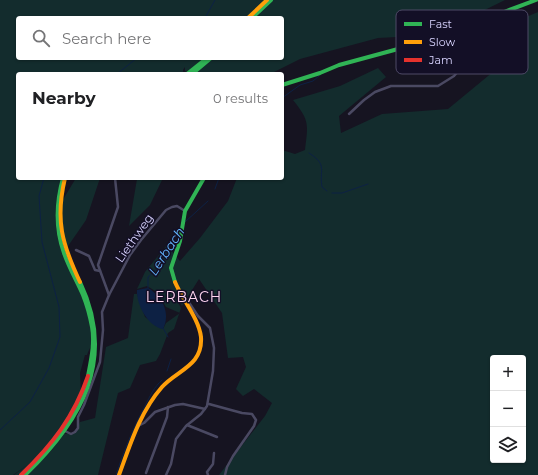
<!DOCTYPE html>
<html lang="en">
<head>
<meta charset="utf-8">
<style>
  :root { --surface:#fff; --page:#f6f6f6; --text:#202124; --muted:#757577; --line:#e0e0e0 }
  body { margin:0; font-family:Montserrat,sans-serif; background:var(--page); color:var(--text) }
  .controls { position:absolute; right:12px; bottom:12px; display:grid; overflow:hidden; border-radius:4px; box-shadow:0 1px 3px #0004 }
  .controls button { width:36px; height:36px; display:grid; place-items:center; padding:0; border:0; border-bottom:1px solid var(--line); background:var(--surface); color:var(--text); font:20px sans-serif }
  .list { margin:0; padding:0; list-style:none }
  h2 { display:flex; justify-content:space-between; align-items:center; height:52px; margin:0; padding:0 16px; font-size:17px }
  h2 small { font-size:13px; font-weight:400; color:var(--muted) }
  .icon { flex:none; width:22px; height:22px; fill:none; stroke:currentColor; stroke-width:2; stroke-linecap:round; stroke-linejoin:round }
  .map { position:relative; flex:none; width:538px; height:475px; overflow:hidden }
  .search { position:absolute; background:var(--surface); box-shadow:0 1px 3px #0004; left:16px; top:16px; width:268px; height:44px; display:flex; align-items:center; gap:10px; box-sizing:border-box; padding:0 14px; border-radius:4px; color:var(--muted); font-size:15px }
  .panel { position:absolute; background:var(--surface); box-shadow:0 1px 3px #0004; left:16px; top:72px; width:268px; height:108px; border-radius:4px }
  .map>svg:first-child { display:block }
</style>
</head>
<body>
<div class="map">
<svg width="538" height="475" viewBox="0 0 538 475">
  <rect width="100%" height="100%" fill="#161421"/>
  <g fill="#132c2d" fill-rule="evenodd">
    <path d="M0 0H265L246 18H18V58H204L187 72 185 71V67L183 70V74H18V178H61C55 199 53 221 59 243 70 269 96 315 92 343 91 347 88 351 87 355H85L80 373 81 393 63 427 61 426 62 427 46 449 19 475H14L30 463 13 475H0Z"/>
    <polygon points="273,0 505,0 434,35 378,38 300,59 270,74 194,74 213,58 282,58 282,18 254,18"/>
    <path d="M538 12V475H219L265 416 272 403 254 389 243 396 236 389 246 367 243 357 228 358 222 313 199 279 182 306 170 288 181 308 174 329 168 333 160 354 156 361 140 365 130 388 118 393 98 475H27L50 452 64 434 76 433 80 422 95 418 106 347 128 338 134 294H137L145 317 163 329 166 323 180 313 166 307 157 292 147 286 137 289 145 272 167 245 180 261 200 238 228 201 237 178H282V150L295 154 305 150C308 124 310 121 293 100L340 86 378 68 386 77 339 116 341 133 382 114 448 109 505 62 508 45 490 38 519 20ZM493 358H523V460H493Z"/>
    <polygon points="76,178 100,178 86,220 66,249 62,228 61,203"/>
    <polygon points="136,178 163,178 150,205 129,226 137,179"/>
  </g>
  <path fill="#0d2144" d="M148 288C162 296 171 313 163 329 148 327 136 304 137 290Z"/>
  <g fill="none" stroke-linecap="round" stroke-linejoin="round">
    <g stroke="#0d2144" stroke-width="1">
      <polyline points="205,18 215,0"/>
      <polyline points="117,74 137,58"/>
      <polyline points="282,98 300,85 313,81 319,76"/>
      <path d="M309 153C328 165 319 169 322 187L327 191"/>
      <polyline points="215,189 219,178"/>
      <polyline points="332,193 342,193 368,184"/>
      <polyline points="185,222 208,201"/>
      <polyline points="148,288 148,277 156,270 181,226"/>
      <polyline points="163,328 168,337"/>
      <polyline points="167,371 171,359"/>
      <polyline points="0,430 30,402 49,368 60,337 59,307 42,242 39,196 44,178"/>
      <path d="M116 475C124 451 133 428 145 406 150 396 154 387 162 380"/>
    </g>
    <g stroke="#4a4962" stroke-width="2.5">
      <polyline points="349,114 364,100 375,92 391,86 438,86 454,76 478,48 479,45 473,33"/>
      <polyline points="76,250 89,256 95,270 100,271"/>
      <polyline points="109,295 98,265 118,207 115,178"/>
      <polyline points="209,404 242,413 252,414 256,420 254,426 233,456 227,467 225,475"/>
      <polyline points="187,425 217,437"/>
      <polyline points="138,426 144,423 155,412 175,405 183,404 205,409"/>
      <polyline points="65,431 71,434 75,432 78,428 78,417 84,405 100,362 103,330 102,312 109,295 130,255 141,240 166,210 172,207 177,206 185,211"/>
      <polyline points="146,473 167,417 168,407"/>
      <polyline points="166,475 171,464 176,439 186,426 201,414 207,406 213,371 214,348 210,328 198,316 188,301 185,301"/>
      <polyline points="208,475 207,472 213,464 214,453"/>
    </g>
    <g stroke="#30b455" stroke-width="4">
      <polyline points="252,18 271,0"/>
      <polyline points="187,74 207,58"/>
      <polyline points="192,74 211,58"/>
      <polyline points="282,85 320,73 339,65 398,49 424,46 466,37 504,12 536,0"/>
      <path d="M63 178C56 203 55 228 64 253 69 268 77 281 83 295 87 305 90 316 92 327 95 343 91 360 88 376"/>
      <polyline points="175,282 171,268 180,241 185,211 204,178"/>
      <path d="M25 475C81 421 117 360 80 282"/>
    </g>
    <g stroke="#ff9f0a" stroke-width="4">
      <polyline points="248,18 267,0"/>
      <path d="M65 178C55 220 62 244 80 282"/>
      <path d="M119 475C130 445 140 412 162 387 177 370 203 366 201 337 199 319 182 299 175 282"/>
    </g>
    <path stroke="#e5322d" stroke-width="4" d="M21 475C52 445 74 417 88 376"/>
  </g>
  <g text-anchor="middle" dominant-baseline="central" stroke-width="3" stroke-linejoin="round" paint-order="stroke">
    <g font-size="12" fill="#d9d4ff" stroke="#130f26">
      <text transform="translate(134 238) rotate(-55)">Liethweg</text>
    </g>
    <g font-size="13" font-style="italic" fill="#62b6ff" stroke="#130f26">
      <text transform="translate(166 251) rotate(-57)">Lerbach</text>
    </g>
    <g font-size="14" letter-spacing="1" fill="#ffd6f0" stroke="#130f26">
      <text x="184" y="297">LERBACH</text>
    </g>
  </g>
  <rect x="396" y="10" width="132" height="64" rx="6" fill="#130f26" stroke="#4e4a67" stroke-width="1"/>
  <rect x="404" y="22" width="18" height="4" fill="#30b455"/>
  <rect x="404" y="40" width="18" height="4" fill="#ff9f0a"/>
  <rect x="404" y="58" width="18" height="4" fill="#e5322d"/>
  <g font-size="11" fill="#d9d4ff">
    <text x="429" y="28">Fast</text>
    <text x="429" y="46">Slow</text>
    <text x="429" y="64">Jam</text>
  </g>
</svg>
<div class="controls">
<button>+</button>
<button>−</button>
<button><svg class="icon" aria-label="layers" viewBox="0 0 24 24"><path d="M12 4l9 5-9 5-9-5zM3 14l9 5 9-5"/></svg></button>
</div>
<div class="search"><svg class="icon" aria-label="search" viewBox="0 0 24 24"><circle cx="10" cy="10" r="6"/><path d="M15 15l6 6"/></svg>Search here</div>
<section class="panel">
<h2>Nearby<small>0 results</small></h2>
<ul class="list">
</ul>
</section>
</div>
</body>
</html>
